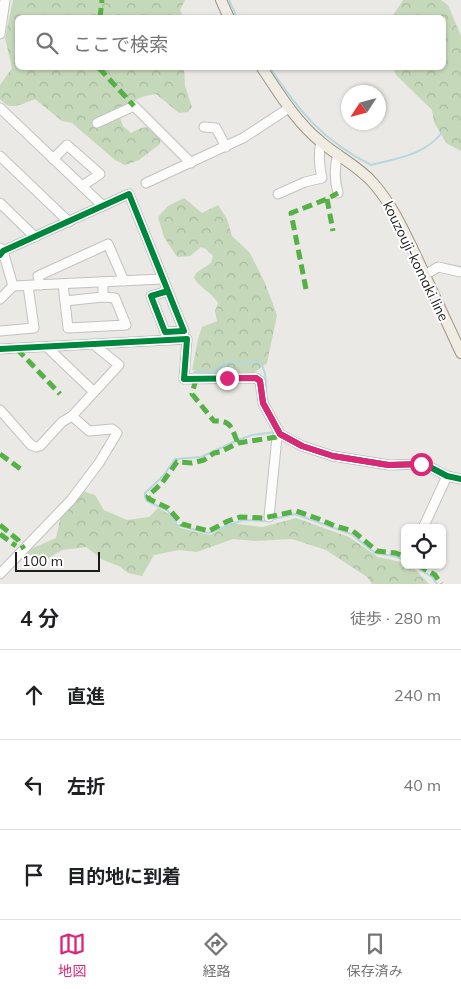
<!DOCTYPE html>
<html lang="ja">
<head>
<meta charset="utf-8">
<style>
  :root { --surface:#fff; --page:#f6f6f6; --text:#202124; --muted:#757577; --line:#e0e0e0; --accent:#db2777 }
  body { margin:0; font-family:Mulish,"Noto Sans JP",sans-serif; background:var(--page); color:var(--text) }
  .controls { position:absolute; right:15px; bottom:15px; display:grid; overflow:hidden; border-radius:8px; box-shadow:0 1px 4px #0004 }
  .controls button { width:45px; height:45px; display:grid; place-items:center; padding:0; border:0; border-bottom:1px solid var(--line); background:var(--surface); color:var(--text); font:25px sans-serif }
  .compass { position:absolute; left:341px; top:85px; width:45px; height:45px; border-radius:50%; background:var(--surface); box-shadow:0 1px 4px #0004; rotate:234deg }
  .scale { position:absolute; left:15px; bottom:12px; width:85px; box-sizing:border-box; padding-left:5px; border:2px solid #1c1c1c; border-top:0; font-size:14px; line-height:18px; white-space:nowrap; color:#1c1c1c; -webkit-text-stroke:4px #fff; paint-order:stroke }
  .stop { position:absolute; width:15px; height:15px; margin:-11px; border:4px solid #db2777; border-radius:50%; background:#fff }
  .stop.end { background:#db2777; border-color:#fff; box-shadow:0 1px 5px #0008 }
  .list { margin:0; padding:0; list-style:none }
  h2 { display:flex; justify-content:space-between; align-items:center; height:65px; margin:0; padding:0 20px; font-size:21px }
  h2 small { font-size:16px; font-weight:400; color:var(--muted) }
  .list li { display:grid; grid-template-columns:32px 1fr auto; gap:15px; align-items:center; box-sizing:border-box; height:90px; padding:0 20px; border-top:1px solid var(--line) }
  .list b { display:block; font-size:19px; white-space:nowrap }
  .list em { font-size:16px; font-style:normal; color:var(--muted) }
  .icon { flex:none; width:28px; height:28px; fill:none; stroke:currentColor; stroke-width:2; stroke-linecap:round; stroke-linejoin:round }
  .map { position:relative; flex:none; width:461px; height:584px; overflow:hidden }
  .search { position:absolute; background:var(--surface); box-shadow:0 1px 4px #0004; left:15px; right:15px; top:15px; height:55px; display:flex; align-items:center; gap:12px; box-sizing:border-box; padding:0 18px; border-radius:8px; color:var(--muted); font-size:19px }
  .sheet { height:335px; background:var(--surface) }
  nav { display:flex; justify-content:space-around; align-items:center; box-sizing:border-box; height:70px; border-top:1px solid var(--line); background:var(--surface); font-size:14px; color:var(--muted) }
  nav a { display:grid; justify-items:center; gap:2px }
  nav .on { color:var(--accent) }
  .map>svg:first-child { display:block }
</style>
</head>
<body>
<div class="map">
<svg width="461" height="584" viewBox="0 0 461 584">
  <defs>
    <pattern id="forest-crowns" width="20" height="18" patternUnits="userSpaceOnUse" patternTransform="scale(1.25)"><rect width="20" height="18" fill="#c5d9ba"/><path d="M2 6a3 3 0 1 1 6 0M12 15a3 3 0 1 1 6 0" fill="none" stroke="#a9ba9f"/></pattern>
  </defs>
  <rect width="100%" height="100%" fill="#eae9e5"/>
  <g fill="url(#forest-crowns)">
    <path d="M13 0H185L180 10 183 17 18 18V68H184L185 86 192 107 188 112 179 113 156 94C135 97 131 102 120 118L123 126 131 133 141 128 149 127 161 136 160 144 139 160 125 165 115 160 72 123 62 121 35 99C22 104 10 112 0 99V85L12 68 5 38Z"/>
    <polygon points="403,0 441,0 448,5 461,36 461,151 446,143 434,122 432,110 396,75 393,68 444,68 444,18 392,17"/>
    <path d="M184 198 202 213 218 205 227 219 232 236 250 253 265 283 277 315 267 363 254 373 225 376 192 370 198 339 202 327 217 321 215 311 218 303C212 293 200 288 194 278L196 273 211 263 213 256 206 249 201 247 190 256 177 257 164 237 158 217 168 206Z"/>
    <polygon points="83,491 95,495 104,510 127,520 149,517 158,508 169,514 180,528 210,535 230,523 263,527 296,518 349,537 378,557 405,563 405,565 411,565 429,584 372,584 367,577 326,550 292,539 255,541 233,539 197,552 179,550 154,555 142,576 128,573 119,566 103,560 86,547 62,550 39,564 27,553 31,549 56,538 61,515"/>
  </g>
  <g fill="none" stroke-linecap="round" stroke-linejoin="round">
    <g stroke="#b8d6de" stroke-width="2">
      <polyline points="229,0 237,18"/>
      <path d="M270 68C300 112 322 140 371 165 399 158 426 155 444 130"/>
      <path d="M194 372H211L231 361 248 364 257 360C266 368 266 378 266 390"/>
      <polyline points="275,432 252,435 238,440 201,457 175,459 164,475 145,493 145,497 147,501 168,511 177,525 208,533 243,520 264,521 295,514 351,534 375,553 394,556 405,560"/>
      <polyline points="331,451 353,455"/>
      <polyline points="422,460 429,461 444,470"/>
      <polyline points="413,565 432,577 437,584"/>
    </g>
    <g stroke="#c3c2c1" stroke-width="11">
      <g id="minor">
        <polyline points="0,34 5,0"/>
        <polyline points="0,108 103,206"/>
        <polyline points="97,123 134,106 191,163"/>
        <polyline points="204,127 216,128 226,147"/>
        <path d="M338 154C334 168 334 179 338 193"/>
        <polyline points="0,156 69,222"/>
        <polyline points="53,159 67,145 100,174 82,186"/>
        <polyline points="146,183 243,138 289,108"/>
        <path d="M278 194 305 182 322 178C319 166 318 155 321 142"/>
        <polyline points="0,203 35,237"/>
        <polyline points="0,255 3,251 129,194 184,331 165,332 151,296 168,291"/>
        <polyline points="425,275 438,267 461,272"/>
        <polyline points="63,284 68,328 126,325 115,298 103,297 103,282"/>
        <polyline points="40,285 38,276 108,244 124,281"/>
        <polyline points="13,286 162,279"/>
        <polyline points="0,299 13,286 3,251 0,248"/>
        <polyline points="65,301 103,297"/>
        <polyline points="0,331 34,328 28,286"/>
        <polyline points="47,347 94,392"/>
        <polyline points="0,349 187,339 184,379 256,378 260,381 263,403 280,434 302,446 333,456 389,465 421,464 428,466 447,476 461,479"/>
        <polyline points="0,410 31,445 36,447 40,446 62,422 72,416 119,365 93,344"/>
        <polyline points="269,517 277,437 280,434"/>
        <polyline points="423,528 447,476"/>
        <polyline points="0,574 71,500 99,463 117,433 112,429 89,431 72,416"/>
      </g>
    </g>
    <g stroke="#a09682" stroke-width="12">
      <g id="major">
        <polyline points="221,0 229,18"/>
        <path d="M262 68C279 93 296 122 321 142 338 157 359 166 374 184 393 206 404 231 416 256 431 288 446 321 461 353"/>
      </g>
    </g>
    <use href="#minor" stroke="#fcfcfb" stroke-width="9"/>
    <use href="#major" stroke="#f0ebe3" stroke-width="10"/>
    <g stroke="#55b145" stroke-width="5" stroke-dasharray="10 5" stroke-linecap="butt">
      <polyline points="100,18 102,0"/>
      <polyline points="99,68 134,106"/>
      <polyline points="327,199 333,231"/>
      <polyline points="306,289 291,213 327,199 338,193"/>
      <polyline points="17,349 60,394"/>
      <path d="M196 379 192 394 214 421C232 420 231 428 238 443"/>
      <polyline points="277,437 238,443 220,452 214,453 204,460 192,463 177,462 162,483 148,496 149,499 168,508 182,524 209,531 228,521 240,517 264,518 296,511 319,519 335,526 353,531 377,551 396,553 405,557"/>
      <polyline points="0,454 22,470"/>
      <polyline points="0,525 18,540 24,549"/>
      <polyline points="0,534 16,546"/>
      <polyline points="418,565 435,575 441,584"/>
    </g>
    <g stroke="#fff" stroke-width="9">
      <g id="cycleway">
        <polyline points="0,255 3,251 129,194 184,331 165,332 151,296 168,291"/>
        <polyline points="0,349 187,339 184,379 256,378 260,381 263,403 280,434 302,446 333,456 389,465 421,464 428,466 447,476 461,479"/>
      </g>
    </g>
    <use href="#cycleway" stroke="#00873e" stroke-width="6"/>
  </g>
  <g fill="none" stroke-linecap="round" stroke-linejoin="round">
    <polyline stroke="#db2777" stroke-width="6" points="227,378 256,378 260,381 263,403 280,434 302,446 333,456 388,465 421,464"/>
  </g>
  <g text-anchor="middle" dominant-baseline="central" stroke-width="4" stroke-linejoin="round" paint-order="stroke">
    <g font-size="14" fill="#1c1c1c" stroke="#fff">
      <text transform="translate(416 261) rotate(64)">kouzouji-komaki line</text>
    </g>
  </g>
</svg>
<div class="controls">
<button><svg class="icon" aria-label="locate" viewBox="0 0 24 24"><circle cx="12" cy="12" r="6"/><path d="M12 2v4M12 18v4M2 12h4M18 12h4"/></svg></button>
</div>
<svg class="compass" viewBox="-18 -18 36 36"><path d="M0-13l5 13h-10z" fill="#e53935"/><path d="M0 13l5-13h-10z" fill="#757577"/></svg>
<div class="scale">100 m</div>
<div class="stop" style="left:421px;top:464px"></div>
<div class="stop end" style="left:227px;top:378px"></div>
<div class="search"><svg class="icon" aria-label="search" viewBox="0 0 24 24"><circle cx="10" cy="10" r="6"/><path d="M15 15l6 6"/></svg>ここで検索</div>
</div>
<section class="sheet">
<h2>4 分<small>徒歩 · 280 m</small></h2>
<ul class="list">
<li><svg class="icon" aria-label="ahead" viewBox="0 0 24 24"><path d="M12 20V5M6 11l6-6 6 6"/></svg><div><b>直進</b></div><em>240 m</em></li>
<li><svg class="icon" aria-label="left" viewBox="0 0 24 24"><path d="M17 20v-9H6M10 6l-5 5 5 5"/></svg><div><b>左折</b></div><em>40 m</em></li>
<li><svg class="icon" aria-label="arrive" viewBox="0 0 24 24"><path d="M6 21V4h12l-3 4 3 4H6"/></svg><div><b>目的地に到着</b></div></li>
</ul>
</section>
<nav>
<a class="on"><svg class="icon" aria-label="map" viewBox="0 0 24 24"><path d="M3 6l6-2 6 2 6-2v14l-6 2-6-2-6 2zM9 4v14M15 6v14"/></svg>地図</a>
<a><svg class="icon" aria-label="directions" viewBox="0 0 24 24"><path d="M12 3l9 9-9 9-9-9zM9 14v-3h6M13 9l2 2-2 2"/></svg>経路</a>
<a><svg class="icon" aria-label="saved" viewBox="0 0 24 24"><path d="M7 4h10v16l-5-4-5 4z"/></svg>保存済み</a>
</nav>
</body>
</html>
